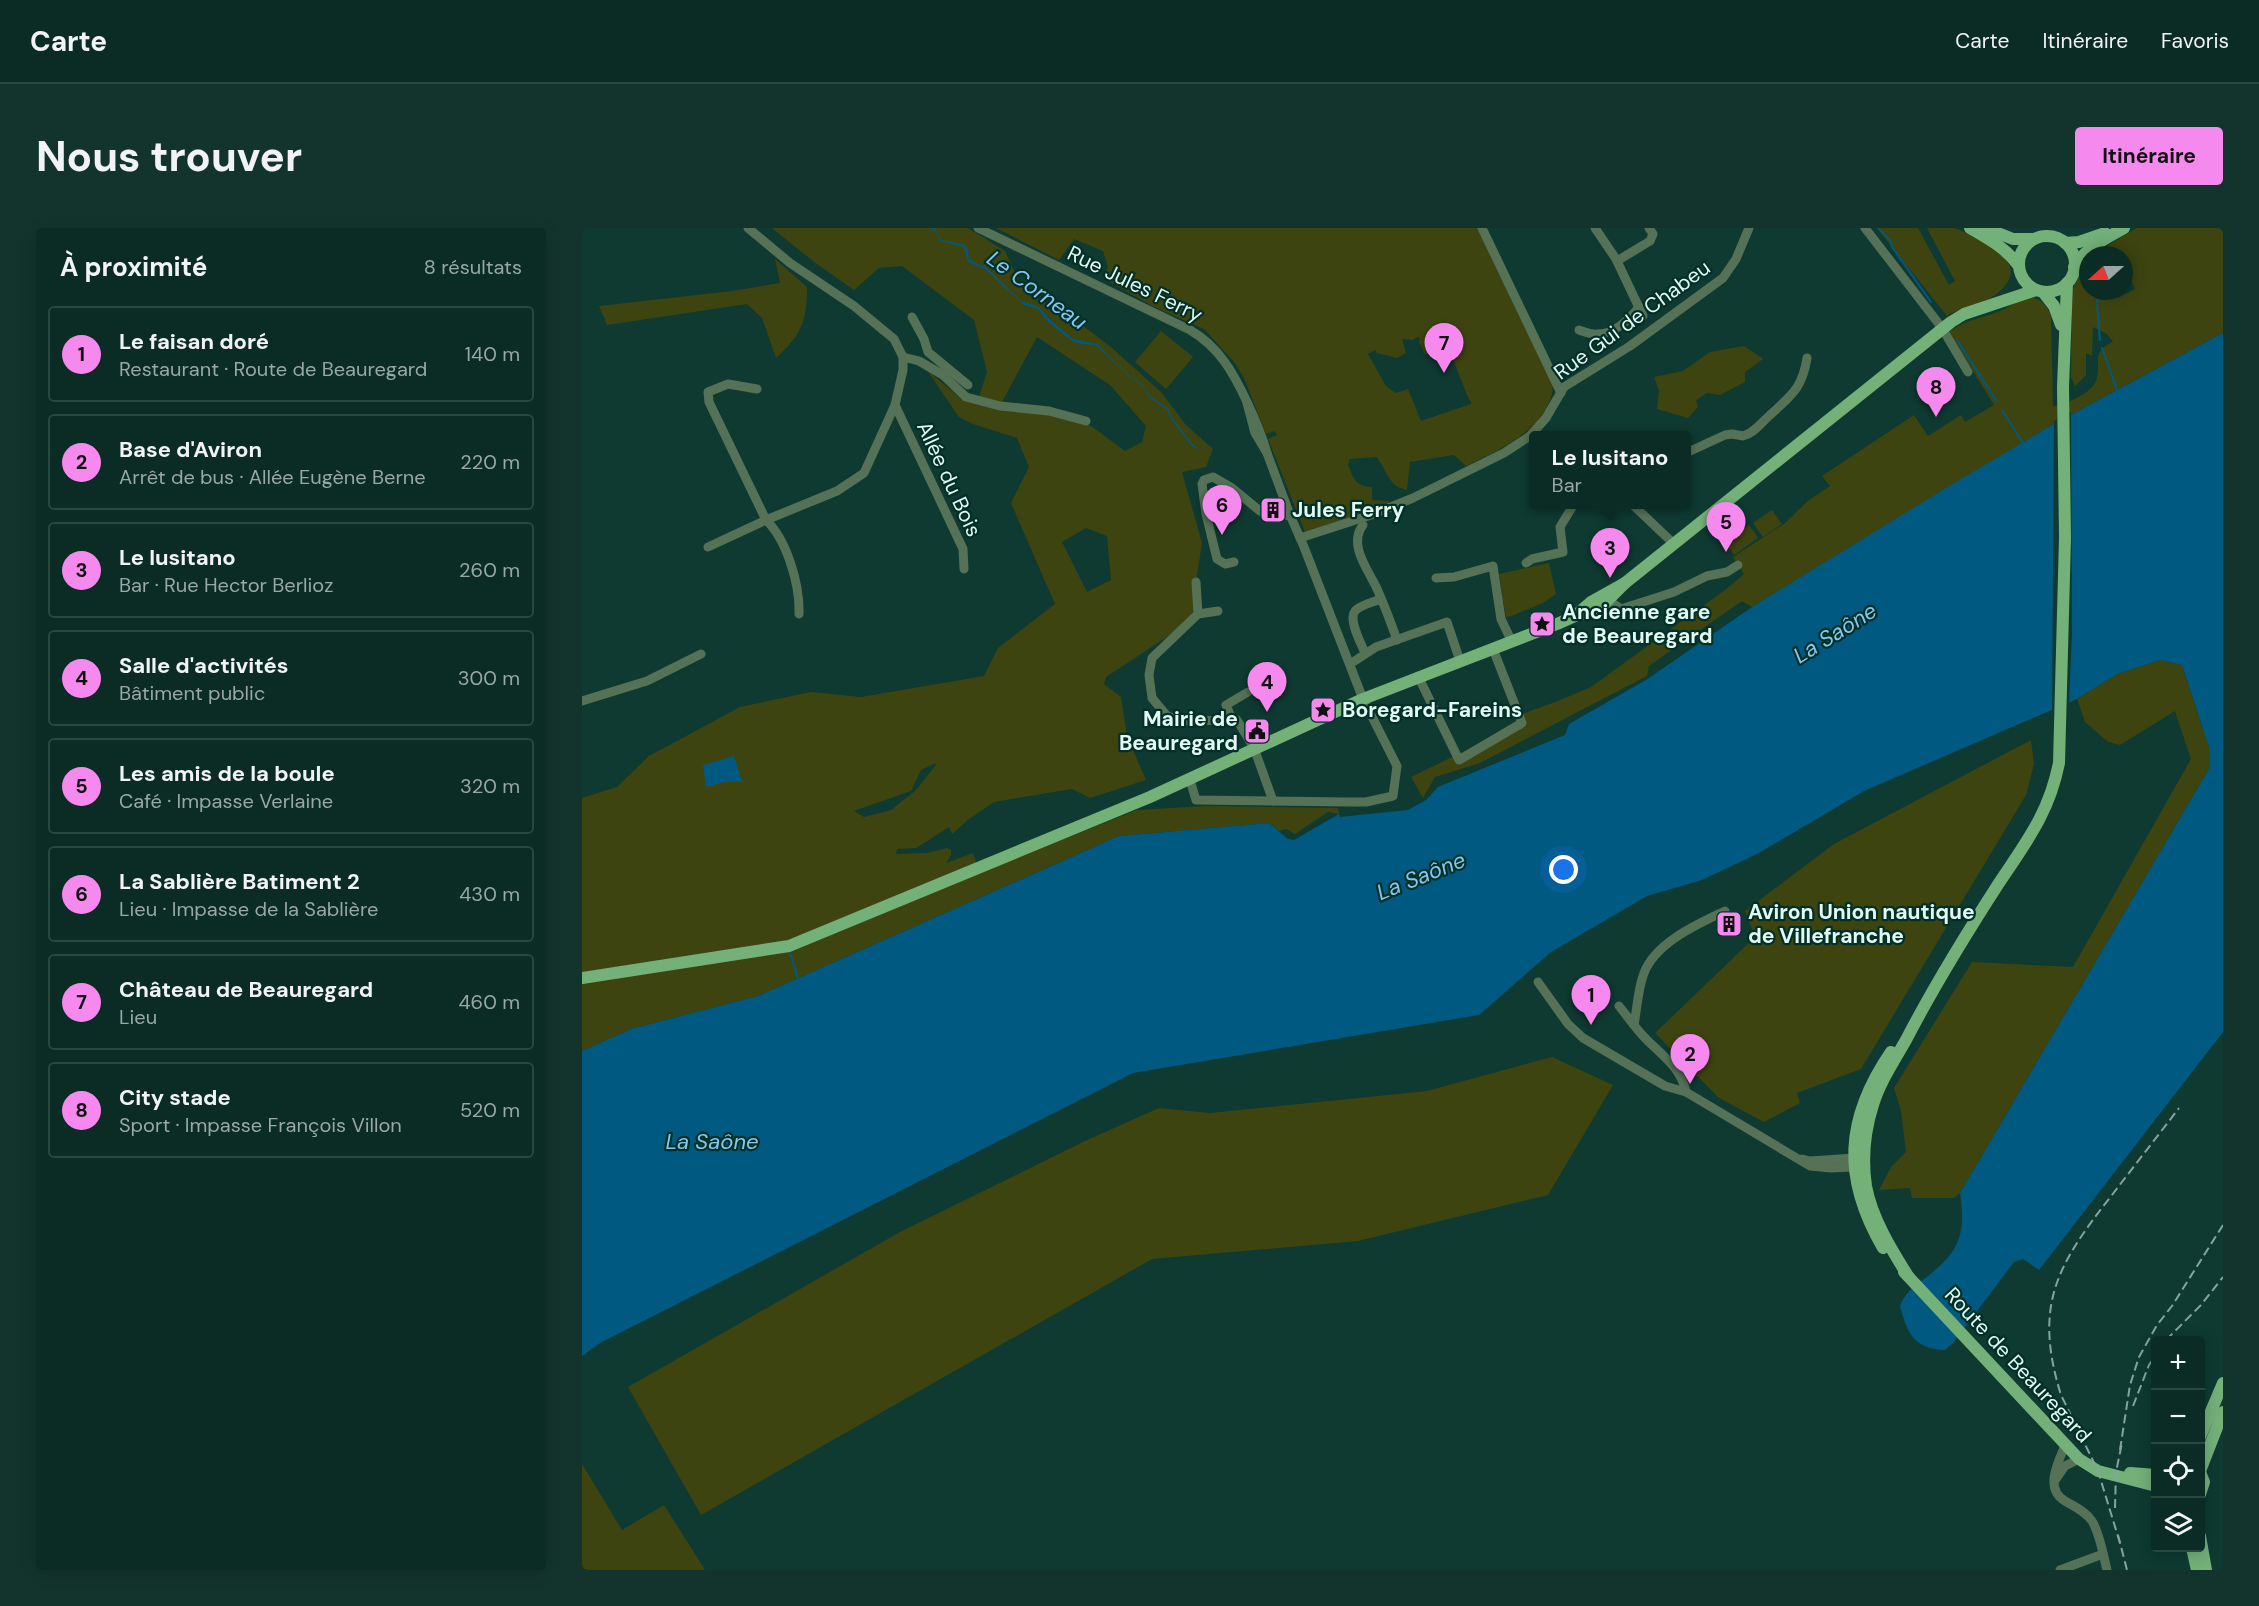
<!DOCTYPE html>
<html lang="fr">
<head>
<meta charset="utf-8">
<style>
  :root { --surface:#0a2c25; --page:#13342d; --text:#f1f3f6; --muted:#99a7a7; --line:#2a4842; --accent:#f589ee }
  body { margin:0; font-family:"DM Sans",sans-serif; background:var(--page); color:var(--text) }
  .controls { position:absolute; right:18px; bottom:18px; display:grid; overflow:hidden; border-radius:6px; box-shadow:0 3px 15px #0003 }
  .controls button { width:54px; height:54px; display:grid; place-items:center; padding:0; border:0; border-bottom:2px solid var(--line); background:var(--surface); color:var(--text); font:30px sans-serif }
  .compass { position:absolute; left:1497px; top:18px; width:54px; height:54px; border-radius:50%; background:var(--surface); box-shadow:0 3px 15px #0003; rotate:249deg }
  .you { position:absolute; left:982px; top:642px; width:21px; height:21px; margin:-15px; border:4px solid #fff; border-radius:50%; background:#1a73e8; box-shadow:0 0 0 9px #1a73e833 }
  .badge { display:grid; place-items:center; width:39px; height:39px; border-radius:50%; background:var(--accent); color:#111; font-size:20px; font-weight:700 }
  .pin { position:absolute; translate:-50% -50px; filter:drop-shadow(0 2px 3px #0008) }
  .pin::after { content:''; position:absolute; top:32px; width:21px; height:18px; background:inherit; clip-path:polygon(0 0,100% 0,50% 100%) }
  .popup { position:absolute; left:947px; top:203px; width:162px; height:78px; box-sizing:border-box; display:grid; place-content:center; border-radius:6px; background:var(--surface); filter:drop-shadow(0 2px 4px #0005); font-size:20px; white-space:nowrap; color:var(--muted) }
  .popup b { font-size:22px; color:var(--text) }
  .popup::after { content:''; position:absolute; left:50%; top:100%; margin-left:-12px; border:12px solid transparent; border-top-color:var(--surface) }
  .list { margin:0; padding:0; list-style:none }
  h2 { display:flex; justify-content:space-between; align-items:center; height:78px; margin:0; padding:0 24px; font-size:26px }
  h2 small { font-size:20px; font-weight:400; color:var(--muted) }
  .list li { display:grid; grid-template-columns:39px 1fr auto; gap:18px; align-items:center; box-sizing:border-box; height:96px; margin:0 12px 12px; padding:0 12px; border:2px solid var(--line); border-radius:6px }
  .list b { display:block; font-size:22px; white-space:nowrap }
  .list p { margin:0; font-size:20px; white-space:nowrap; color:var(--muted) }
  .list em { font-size:20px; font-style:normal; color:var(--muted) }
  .icon { flex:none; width:33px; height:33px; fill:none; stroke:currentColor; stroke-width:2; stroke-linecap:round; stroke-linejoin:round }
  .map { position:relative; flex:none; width:1641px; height:1342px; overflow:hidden; border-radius:6px }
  header { display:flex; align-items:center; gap:36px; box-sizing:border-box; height:84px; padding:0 30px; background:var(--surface); border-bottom:2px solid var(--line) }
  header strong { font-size:28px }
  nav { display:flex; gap:33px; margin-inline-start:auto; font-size:21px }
  .intro { display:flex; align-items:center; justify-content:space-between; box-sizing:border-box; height:144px; padding:0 36px }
  h1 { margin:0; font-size:42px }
  .button { padding:15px 27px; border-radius:6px; background:var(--accent); color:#111; font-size:21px; font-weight:700 }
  main { display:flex; gap:36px; padding:0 36px }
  aside { flex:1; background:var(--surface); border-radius:6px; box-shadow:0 3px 15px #0003 }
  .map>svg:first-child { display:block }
</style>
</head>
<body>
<header>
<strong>Carte</strong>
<nav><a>Carte</a><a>Itinéraire</a><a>Favoris</a></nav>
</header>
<div class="intro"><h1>Nous trouver</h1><a class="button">Itinéraire</a></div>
<main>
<aside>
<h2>À proximité<small>8 résultats</small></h2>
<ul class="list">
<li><span class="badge">1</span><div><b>Le faisan doré</b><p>Restaurant · Route de Beauregard</p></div><em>140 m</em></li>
<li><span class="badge">2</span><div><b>Base d'Aviron</b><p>Arrêt de bus · Allée Eugène Berne</p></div><em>220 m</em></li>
<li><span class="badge">3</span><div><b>Le lusitano</b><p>Bar · Rue Hector Berlioz</p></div><em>260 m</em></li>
<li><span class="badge">4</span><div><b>Salle d'activités</b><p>Bâtiment public</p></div><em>300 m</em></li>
<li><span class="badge">5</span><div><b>Les amis de la boule</b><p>Café · Impasse Verlaine</p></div><em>320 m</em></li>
<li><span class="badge">6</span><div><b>La Sablière Batiment 2</b><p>Lieu · Impasse de la Sablière</p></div><em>430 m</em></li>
<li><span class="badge">7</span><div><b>Château de Beauregard</b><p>Lieu</p></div><em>460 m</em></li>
<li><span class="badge">8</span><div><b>City stade</b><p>Sport · Impasse François Villon</p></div><em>520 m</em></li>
</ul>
</aside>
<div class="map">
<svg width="1641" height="1342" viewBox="0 0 1641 1342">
  <rect width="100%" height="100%" fill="#0e3a31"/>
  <g fill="#3e4410" fill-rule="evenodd">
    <path d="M190 0H386L423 23 437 54 451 67 504 100 530 120 579 164 604 197 631 221 624 239 600 244 620 315 614 354 613 388 594 403 524 449 522 456 539 469 545 508 564 552 508 570 490 561 412 574 387 591 370 606 367 599 334 620 315 621 314 626 345 625 365 620 369 622V627L364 635 391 625 394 634 402 643 555 582 622 578 756 580 757 586 746 584 713 606 704 601 697 603 687 595 537 608 176 768 49 801 0 823V570L35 559 67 528 158 479 229 464 279 469 402 448 416 420 473 376 429 275 447 239 435 210 391 196 377 189 345 142 381 172 493 189 512 200 543 223 560 214 564 198 528 157 455 109 420 174 396 172 405 144 392 92 320 38 297 40 272 62 232 34ZM504 300 525 308 529 352 505 364 480 314ZM353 535 354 537 333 563 309 582 282 589 272 583 329 563 339 542Z"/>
    <path d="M414 0H897L971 155C972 198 916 223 884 238L872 227 828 234 825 262C806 258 805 243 795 229L768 231 766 237C772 251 773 258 790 259V272L807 273V276L723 304 686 211 695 207 693 203 684 206 662 150 653 135 622 101 570 78 521 50 526 39 521 23 492 11 477 32ZM835 109 838 110 837 114 843 127 855 122 857 118 865 116 887 172 889 173V176L839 193 826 161 814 165 804 158 786 126 793 122 795 125 815 130 824 125 820 111 831 112Z"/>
    <path d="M1295 0H1336L1367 57 1373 53 1345 0H1372L1380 3C1397 13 1442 30 1425 55 1420 62 1412 69 1404 72 1390 78 1378 80 1365 88Z"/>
    <path d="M1555 0H1641V105L1470 197 1170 379 1160 373 1067 438 1065 448 898 535 853 549 841 570 829 549 940 495V486L976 473 1009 459 1143 362 1162 346 1151 329 1202 296 1227 272 1248 258 1240 248 1332 187 1346 208 1379 187 1383 194 1412 177 1367 104C1387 90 1399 91 1420 82 1428 79 1436 71 1445 70 1457 68 1466 78 1469 89L1471 179C1484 175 1508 167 1514 153 1520 135 1508 124 1531 114L1525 106 1511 99 1510 128 1504 125V147L1493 158 1489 149 1490 63 1502 36 1506 31V63H1532L1530 66 1536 70 1553 61 1542 36V27H1510Z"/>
    <path d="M193 31 225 59C225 94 219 107 194 130L180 90 165 76 25 97 17 78 150 63 198 55Z"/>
    <polygon points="579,103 611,129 584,161 553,134"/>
    <polygon points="1162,118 1181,131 1163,144 1163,154 1138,167 1125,165 1114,172 1116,179 1106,190 1075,181 1077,163 1072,149 1101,143 1128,124"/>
    <polygon points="1152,279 1164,296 1137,313 1128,299"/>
    <polygon points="1190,282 1200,296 1181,309 1171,295"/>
    <polygon points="1167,297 1176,310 1152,327 1143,314"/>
    <polygon points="967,335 974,366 961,375 924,390 917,346"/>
    <polygon points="1578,432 1600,437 1627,519 1628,539 1378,965 1372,970 1330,970 1328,960 1297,962 1309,939 1324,924 1319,883 1312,860 1390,734 1491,739 1609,531 1593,483 1538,517 1526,514 1503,494 1495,471 1535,446"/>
    <polygon points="1449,512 1452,536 1444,567 1279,841 1215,865 1218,875 1182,894 1137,870 1073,805 1173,709 1163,683 1252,616"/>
    <polygon points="970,829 1031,857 966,967 776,1013 570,1031 119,1287 46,1159 318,1004 503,913 577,880 628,885 845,863"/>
    <polygon points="0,1236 40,1302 82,1277 123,1342 0,1342"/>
  </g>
  <g fill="#005981">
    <polygon points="349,0 353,0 359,12 383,17 386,22 387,32 404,39 439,73 457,79 466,90 491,111 515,116 549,149 562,158 569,169 587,181 589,188 612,218 622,222 611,219 588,189 586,182 568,170 562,159 549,150 514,117 499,116 490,113 464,92 456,81 442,77 403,41 386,34 382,19 358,13 355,5"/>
    <path d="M1641 105V804L1457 1042 1441 1031 1432 1034 1371 1115 1363 1122C1332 1121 1325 1105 1318 1078 1325 1062 1332 1059 1346 1048 1378 1023 1384 1005 1378 965L1628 539 1627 519 1600 437 1578 432 1535 446 1495 471 1282 563 1175 626 1120 652 1065 668 969 724 897 787 551 845 18 1115 0 1128V823L49 801 176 768 537 608 687 595 706 611 712 612 757 586 758 589 826 582 844 572 856 559 983 507 987 496 1064 452 1170 379 1369 257 1470 197Z"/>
    <polygon points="152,528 160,554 142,554 124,559 121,537"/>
  </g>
  <polygon fill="#0e3a31" points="1489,184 1490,406 1487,477 1470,485 1472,193"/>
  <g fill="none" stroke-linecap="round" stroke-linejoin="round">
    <g stroke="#005981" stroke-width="2">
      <polyline points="1296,0 1308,12 1310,19 1349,74"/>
      <polyline points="1375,112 1414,172"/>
      <polyline points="1518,112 1515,74 1520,63"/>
      <polyline points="1520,120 1535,162"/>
      <polyline points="1420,182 1441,215"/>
      <polyline points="208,725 216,750"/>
    </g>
    <g stroke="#557257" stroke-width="9">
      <path d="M396 0 608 102C637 119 651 144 665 174 673 191 680 207 685 225L673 205 665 175"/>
      <polyline points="900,0 979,165"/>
      <polyline points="1013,0 1034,31 1061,88"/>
      <polyline points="1283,0 1360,100 1386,144"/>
      <polyline points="1035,33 1068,13 1071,6 1067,0"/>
      <polyline points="330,89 342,111 346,124 386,157"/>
      <path d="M997 102C1003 104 1010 107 1016 106 1032 106 1048 91 1057 79"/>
      <polyline points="321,129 337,133 361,147 384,169 418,178 467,183 504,193"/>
      <path d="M175 161 146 156 126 164 127 174 184 292C205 312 218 357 217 386"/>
      <polyline points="313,177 381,321 382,341"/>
      <path d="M1104 225 1143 207 1150 206 1161 208C1172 205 1178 196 1187 188 1208 168 1220 162 1225 130"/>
      <polyline points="1050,276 1092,316"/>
      <path d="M781 297C765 317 788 344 796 363 803 379 809 395 815 412"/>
      <polyline points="718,310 789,287 831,270 922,225 948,208 964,190 982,159 1048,118 1141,50 1154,31 1167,0"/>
      <polyline points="126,319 184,292 255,263 282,245 313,177 321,142 321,129 312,111 272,78 208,35 166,0"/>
      <polyline points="652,334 643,336 635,331 624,286 620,256 622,252 631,249 650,260 678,283 688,288 708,287"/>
      <polyline points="944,335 950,331 981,324 978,299 992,276"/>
      <polyline points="854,350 872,349 911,338 919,391 930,414"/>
      <polyline points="614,354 616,386 570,430 567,447 570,470 585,488 600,493 655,492 672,520 691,573"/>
      <polyline points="1021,377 1031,383 1039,381 1026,372"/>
      <polyline points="1039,381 1092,364 1125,348 1145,344 1156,337"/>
      <polyline points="616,386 636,383"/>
      <path d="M783 425C779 415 766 392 773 383 778 377 792 374 799 371"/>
      <polyline points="768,436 794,419 865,394 878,433"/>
      <polyline points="836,448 877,532 940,495 911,421"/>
      <polyline points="0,473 65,453 119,426"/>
      <polyline points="650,491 644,477 666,464"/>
      <polyline points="608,552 614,572 767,574 784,574 811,568 815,538 781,471 722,319 708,287 685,225"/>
      <polyline points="956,754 986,796 1001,810 1083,858 1104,864 1228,938 1249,940 1271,939"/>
      <path d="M1037 778C1046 789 1054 801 1064 811 1081 828 1099 840 1104 864"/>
      <path d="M1052 797C1055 781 1056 760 1062 745 1074 714 1116 696 1143 683"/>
      <polyline points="1220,931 1228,933 1272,930"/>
      <path d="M1483 1218C1476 1234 1462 1261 1483 1273 1493 1279 1503 1283 1510 1293 1518 1306 1521 1326 1525 1342"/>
      <polyline points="1474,1251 1483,1238 1497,1231"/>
      <polyline points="1478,1342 1521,1326"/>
    </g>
    <g stroke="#73b179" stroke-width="12">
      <path d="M1388 0C1407 11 1424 20 1437 38"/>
      <polyline points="1403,0 1431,11 1451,11"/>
      <circle cx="1465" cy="36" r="28"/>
      <polyline points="1483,15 1497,14 1523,5"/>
      <path d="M1492 39C1503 20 1523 11 1542 0"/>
      <polyline points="1461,64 1472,78 1479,97"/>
      <polyline points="997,387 1016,382 1043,355 1369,94 1382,86 1454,62"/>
      <polyline points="0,750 207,718 568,569 781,471 975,396 993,388 1009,374 1043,355"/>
      <path d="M1301 1020C1260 950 1263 891 1309 824"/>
      <polyline points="1322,1044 1497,1231 1516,1243 1574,1258"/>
      <path d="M1326 1048C1309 1021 1290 990 1284 958 1280 931 1283 902 1291 877 1298 854 1312 833 1324 812 1352 758 1384 706 1417 655 1445 613 1467 585 1477 535L1483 310 1481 159 1485 55"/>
      <polyline points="1618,1209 1641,1155"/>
      <polyline points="1618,1243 1641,1184"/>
      <polyline points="1618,1244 1622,1254 1618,1266"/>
      <polyline points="1548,1245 1574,1247"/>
      <polyline points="1618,1308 1624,1342"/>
      <polyline points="1610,1320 1615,1342"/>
    </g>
    <g stroke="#84a49d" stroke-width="2" stroke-dasharray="9 4.5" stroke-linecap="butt">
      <polyline points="1584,1112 1619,1077 1641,1049"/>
      <polyline points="1551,1178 1567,1137 1574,1127"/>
      <polyline points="1538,1222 1548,1157 1557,1129 1575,1097 1590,1078 1641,997"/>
      <polyline points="1533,1280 1534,1244 1540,1215"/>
      <polyline points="1536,1307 1545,1342"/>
      <path d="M1538 1315 1516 1243 1479 1167C1451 1077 1475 1037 1530 967 1552 938 1575 909 1597 880"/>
    </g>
  </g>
  <defs>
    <g id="building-square" transform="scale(1.35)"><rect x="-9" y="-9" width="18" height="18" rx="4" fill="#f589ee" stroke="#023027"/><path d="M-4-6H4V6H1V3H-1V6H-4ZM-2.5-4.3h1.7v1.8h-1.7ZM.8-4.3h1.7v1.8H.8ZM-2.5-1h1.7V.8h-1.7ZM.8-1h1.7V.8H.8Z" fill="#111"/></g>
    <g id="sight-square" transform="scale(1.35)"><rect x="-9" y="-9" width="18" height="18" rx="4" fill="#f589ee" stroke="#023027"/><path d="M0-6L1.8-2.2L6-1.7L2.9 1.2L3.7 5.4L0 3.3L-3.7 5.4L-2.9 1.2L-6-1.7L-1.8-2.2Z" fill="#111"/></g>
    <g id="civic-square" transform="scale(1.35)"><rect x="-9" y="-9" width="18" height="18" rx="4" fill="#f589ee" stroke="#023027"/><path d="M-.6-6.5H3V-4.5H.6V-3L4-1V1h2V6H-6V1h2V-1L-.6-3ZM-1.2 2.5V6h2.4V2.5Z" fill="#111"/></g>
  </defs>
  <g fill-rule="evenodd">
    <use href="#building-square" x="691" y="282"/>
    <use href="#sight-square" x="960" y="396"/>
    <use href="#sight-square" x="741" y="482"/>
    <use href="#civic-square" x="675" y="503"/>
    <use href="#building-square" x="1147" y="696"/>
  </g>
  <g text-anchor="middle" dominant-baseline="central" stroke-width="4.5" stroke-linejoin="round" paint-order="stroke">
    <g font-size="21" fill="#e3f9f3" stroke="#023027">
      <text transform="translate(553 56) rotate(26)">Rue Jules Ferry</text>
      <text transform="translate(1050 92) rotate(-36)">Rue Gui de Chabeu</text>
      <text transform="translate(367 251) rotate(65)">Allée du Bois</text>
      <text transform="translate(1436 1137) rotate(47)">Route de Beauregard</text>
    </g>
    <g font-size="21" font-weight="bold" fill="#e3f9f3" stroke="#023027" text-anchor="start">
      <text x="710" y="282">Jules Ferry</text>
      <text x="980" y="384">Ancienne gare<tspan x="980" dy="24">de Beauregard</tspan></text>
      <text x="760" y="482">Boregard-Fareins</text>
      <text x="656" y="491" text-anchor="end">Mairie de<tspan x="656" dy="24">Beauregard</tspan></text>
      <text x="1166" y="684">Aviron Union nautique<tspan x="1166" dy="24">de Villefranche</tspan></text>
    </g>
    <g font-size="22" font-style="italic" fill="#85c7f2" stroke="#023027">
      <text transform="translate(455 62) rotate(36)">Le Corneau</text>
      <text transform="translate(1253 405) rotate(-32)">La Saône</text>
      <text transform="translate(839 648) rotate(-22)">La Saône</text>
      <text x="130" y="913">La Saône</text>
    </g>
  </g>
</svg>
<div class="controls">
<button>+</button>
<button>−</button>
<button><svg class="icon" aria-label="locate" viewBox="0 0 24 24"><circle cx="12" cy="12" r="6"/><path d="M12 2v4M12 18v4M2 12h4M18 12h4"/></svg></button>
<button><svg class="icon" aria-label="layers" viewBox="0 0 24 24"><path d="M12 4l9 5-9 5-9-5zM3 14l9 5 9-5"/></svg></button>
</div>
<svg class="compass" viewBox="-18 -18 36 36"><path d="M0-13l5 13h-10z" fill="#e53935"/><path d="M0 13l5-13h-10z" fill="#99a7a7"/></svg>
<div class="you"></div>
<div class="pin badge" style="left:1009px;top:797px">1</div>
<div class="pin badge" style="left:1108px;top:856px">2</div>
<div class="pin badge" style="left:1028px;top:350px">3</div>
<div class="popup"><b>Le lusitano</b>Bar</div>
<div class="pin badge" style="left:685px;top:484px">4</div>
<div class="pin badge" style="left:1144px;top:324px">5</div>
<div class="pin badge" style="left:640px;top:307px">6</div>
<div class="pin badge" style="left:862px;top:145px">7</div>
<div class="pin badge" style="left:1354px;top:189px">8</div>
</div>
</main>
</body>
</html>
